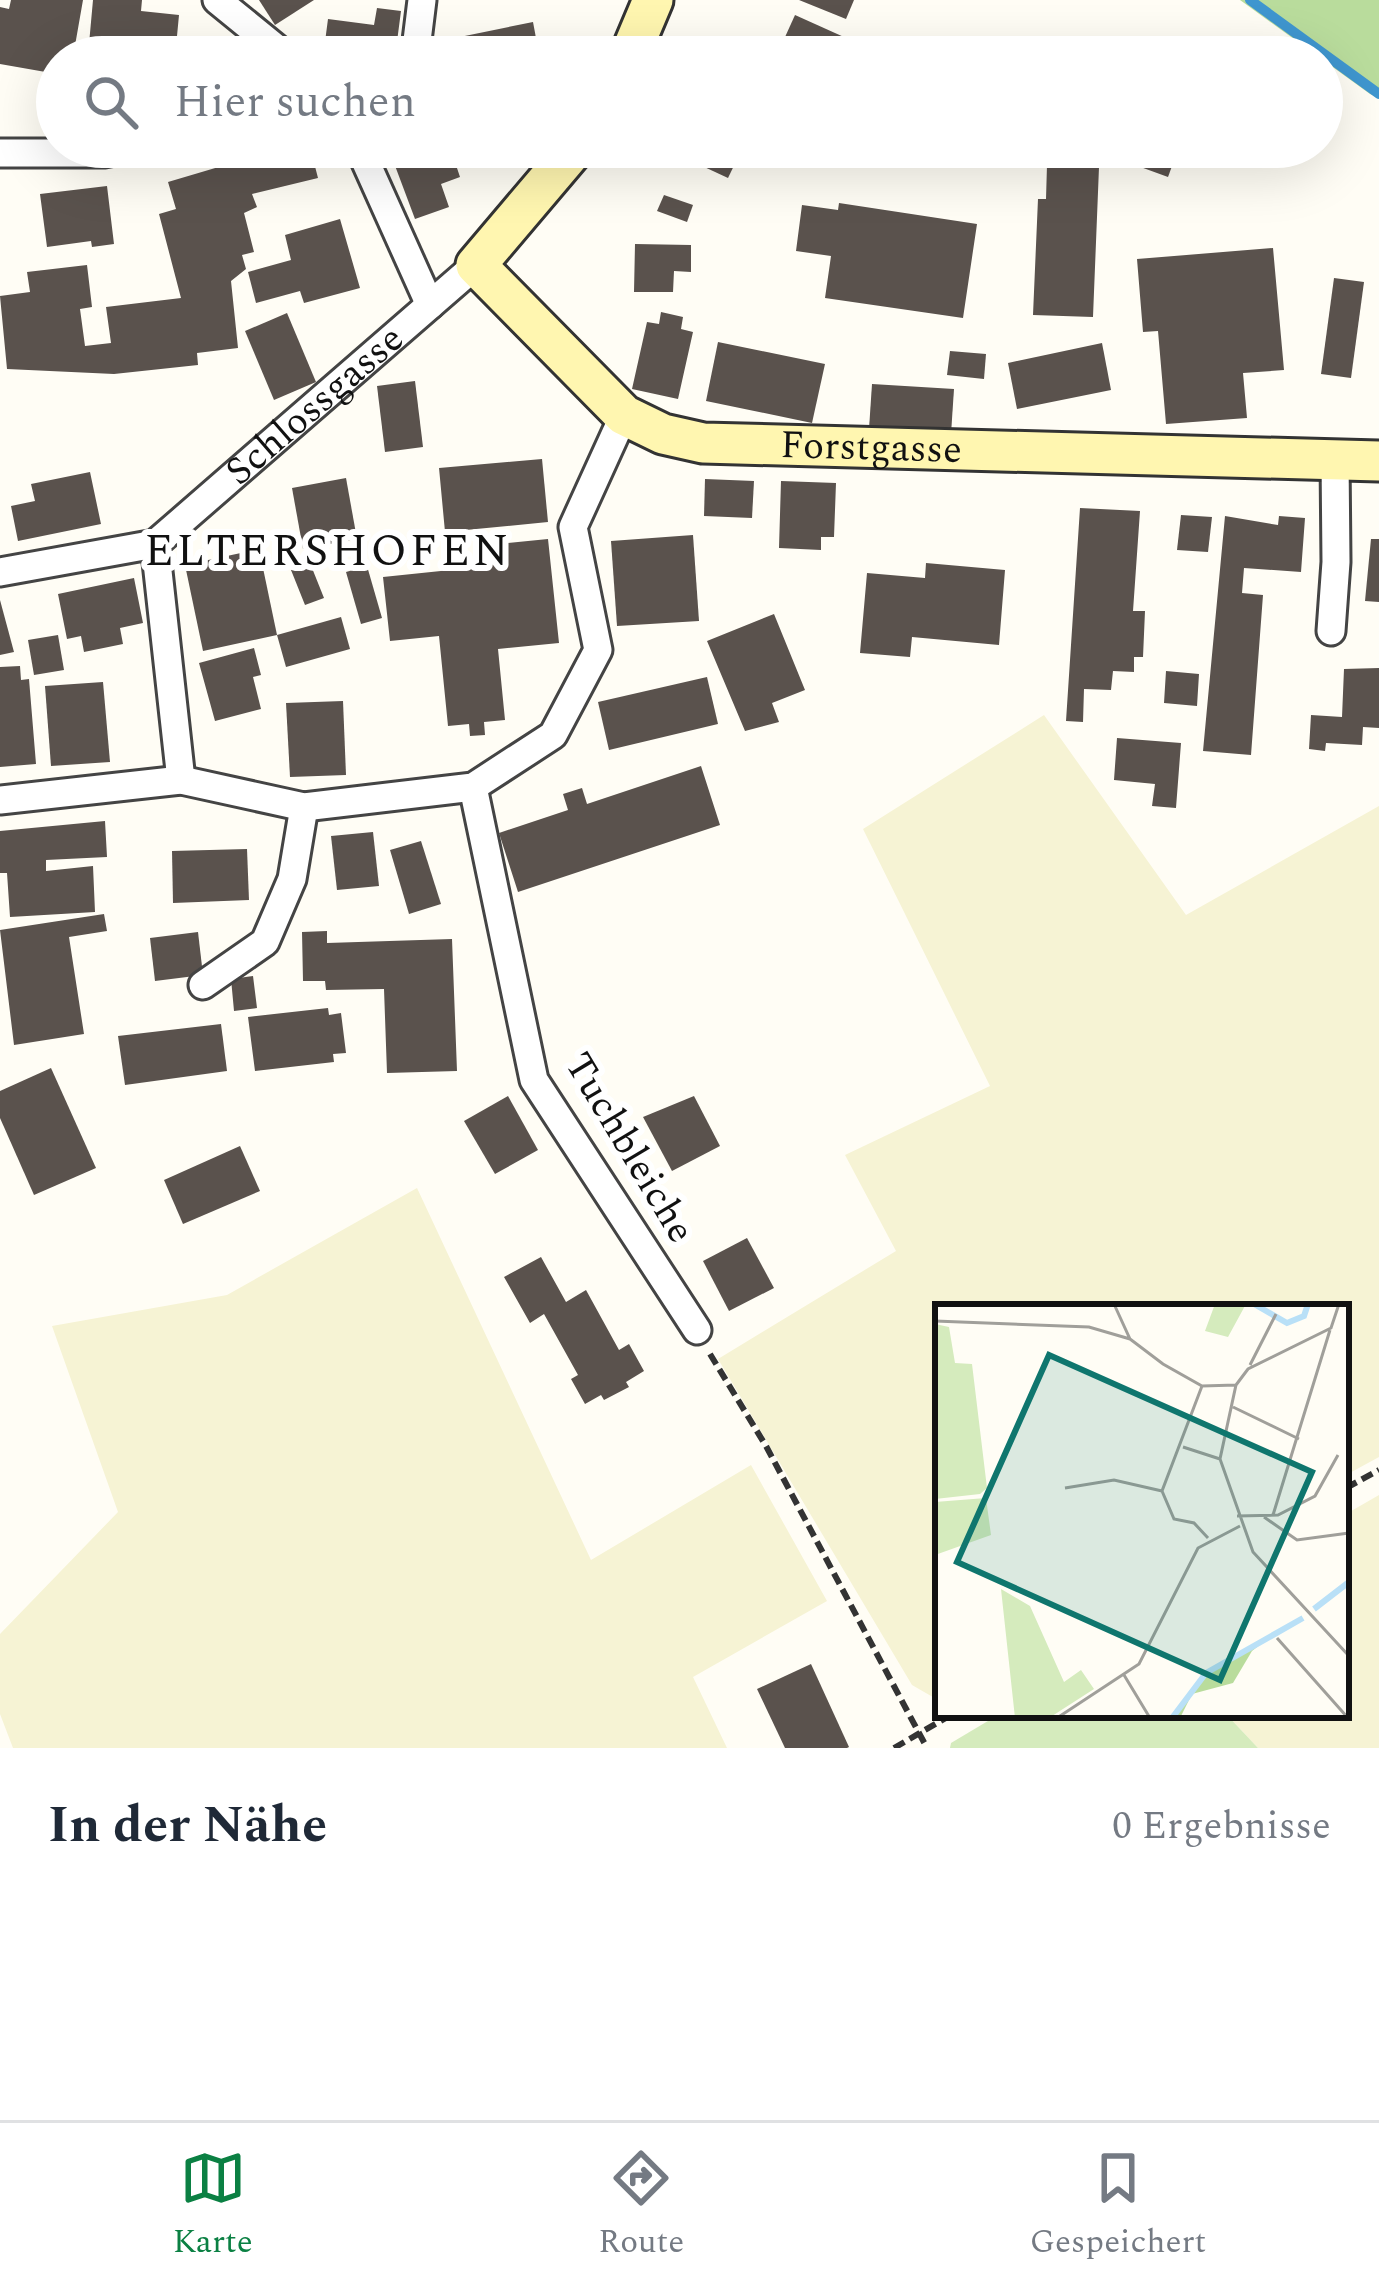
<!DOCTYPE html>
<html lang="de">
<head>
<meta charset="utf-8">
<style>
  :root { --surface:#fff; --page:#f2f2f3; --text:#1f2937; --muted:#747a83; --line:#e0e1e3; --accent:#0b8043 }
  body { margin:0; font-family:Spectral,serif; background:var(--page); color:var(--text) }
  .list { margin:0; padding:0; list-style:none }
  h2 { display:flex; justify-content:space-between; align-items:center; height:156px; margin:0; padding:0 48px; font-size:51px }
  h2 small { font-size:39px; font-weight:400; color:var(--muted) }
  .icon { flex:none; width:66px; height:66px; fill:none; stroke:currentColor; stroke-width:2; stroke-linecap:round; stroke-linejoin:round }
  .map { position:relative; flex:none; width:1379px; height:1748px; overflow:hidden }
  .search { position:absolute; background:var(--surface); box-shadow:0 12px 48px #0002; left:36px; right:36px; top:36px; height:132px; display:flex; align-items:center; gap:30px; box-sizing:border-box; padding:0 42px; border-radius:66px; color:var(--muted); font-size:45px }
  .sheet { height:372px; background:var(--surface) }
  nav { display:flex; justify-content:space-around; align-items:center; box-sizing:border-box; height:168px; border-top:3px solid var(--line); background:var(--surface); font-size:33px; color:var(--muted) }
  nav a { display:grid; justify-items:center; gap:6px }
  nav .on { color:var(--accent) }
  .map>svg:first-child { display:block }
</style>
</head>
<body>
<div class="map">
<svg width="1379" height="1748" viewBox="0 0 1379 1748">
  <rect width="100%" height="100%" fill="#fffdf5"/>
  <g fill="#f6f3d4">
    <polygon points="1044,715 1186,915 1379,806 1379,1457 1346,1475 1346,1307 938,1307 938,1700 912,1685 718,1359 896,1251 845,1155 990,1086 863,829"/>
    <polygon points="417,1188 591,1560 751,1465 827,1601 693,1677 727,1748 13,1748 0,1714 0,1634 118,1512 52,1326 227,1295"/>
    <polygon points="1379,1495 1379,1748 1258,1748 1227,1715 1346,1715 1346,1514"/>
  </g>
  <polygon fill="#d5ebbd" points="998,1715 1227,1715 1258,1748 950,1748 951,1743"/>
  <polygon fill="#b9dc9c" points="1240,0 1379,0 1379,98 1370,94"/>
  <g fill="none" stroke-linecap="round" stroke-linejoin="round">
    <polyline stroke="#3f96cf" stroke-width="10" points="1250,0 1379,94"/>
  </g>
  <g fill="#5a524d">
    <polygon points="11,0 83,0 73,57 57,57 57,74 0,64 0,7 9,9"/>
    <polygon points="93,0 142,0 141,11 179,15 175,57 88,55"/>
    <polygon points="259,0 314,0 275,25"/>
    <polygon points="799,0 854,0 846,19"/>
    <polygon points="377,8 401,11 395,57 323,57 328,19 374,25"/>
    <polygon points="795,15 855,42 848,57 776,57"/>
    <polygon points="533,22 538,49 510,57 454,57 450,39"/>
    <polygon points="222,147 310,147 318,178 252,194 257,207 244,213 254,252 242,255 246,269 231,281 238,348 197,353 198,365 114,374 7,369 0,296 30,292 27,272 87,265 92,307 80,309 85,346 111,343 106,307 181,298 159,214 176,209 168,182 222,166 216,149"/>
    <polygon points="424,147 450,147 460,177 441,184 449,207 415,219 391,155"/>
    <polygon points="690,147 743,147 728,178 685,158"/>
    <polygon points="1142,147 1175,158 1168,177 1135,165"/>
    <polygon points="1047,165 1099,167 1093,317 1033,315 1038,199 1046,199"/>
    <polygon points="107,186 114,244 92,247 91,241 47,247 40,194"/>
    <polygon points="664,195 693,205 687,222 657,211"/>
    <polygon points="839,203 977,224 963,318 825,298 831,256 796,251 802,205 838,210"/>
    <polygon points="340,219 360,288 304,303 300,291 256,303 248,272 291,260 285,235"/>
    <polygon points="635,244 691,245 691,272 674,271 673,292 634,292"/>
    <polygon points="1273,248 1284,370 1243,373 1247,418 1166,424 1158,331 1143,332 1137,259"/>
    <polygon points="1334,278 1364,282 1351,378 1321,374"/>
    <polygon points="661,312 683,317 681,329 693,332 678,399 632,389 647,322 659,324"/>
    <polygon points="287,313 316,382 274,400 245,331"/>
    <polygon points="718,342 825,364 812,423 706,401"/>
    <polygon points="1102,343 1111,390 1017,409 1008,363"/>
    <polygon points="950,351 986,354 984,379 947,375"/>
    <polygon points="415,381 423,447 385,452 377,386"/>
    <polygon points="872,384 954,389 951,434 869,429"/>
    <polygon points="542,459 548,522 445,532 439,468"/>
    <polygon points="90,472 101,524 18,541 11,506 35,501 31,484"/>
    <polygon points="346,478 357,539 303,549 292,488"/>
    <polygon points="705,479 754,481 752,518 704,516"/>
    <polygon points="781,481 836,483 834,537 821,537 821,550 779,548"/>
    <polygon points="1080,508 1140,511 1133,611 1145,611 1143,657 1134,657 1134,672 1113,671 1111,690 1084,689 1083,722 1066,721"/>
    <polygon points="1181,515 1212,517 1208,552 1177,550"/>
    <polygon points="1225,516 1278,525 1279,516 1305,518 1301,572 1244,568 1242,593 1263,595 1251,755 1203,751"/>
    <polygon points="693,535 699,621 617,626 611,541"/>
    <polygon points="548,539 559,643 498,649 505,720 484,722 485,735 470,736 469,724 448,726 439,636 390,641 383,577 489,566 488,557 479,558 478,546"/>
    <polygon points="1371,539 1379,539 1379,602 1365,601"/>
    <polygon points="259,549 277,635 203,651 185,565"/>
    <polygon points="310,563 324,598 305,605 291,570"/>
    <polygon points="926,563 1005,570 999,645 912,637 910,657 860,653 867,573 925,578"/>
    <polygon points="367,566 382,618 361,624 346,572"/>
    <polygon points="134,578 143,623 120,628 123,644 84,652 81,636 67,639 58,594"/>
    <polygon points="0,600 14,652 0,655"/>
    <polygon points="774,614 805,690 772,703 779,722 745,731 707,641"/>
    <polygon points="341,617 350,649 286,667 277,635"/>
    <polygon points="58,635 64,670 34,675 28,640"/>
    <polygon points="254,648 261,675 253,677 261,709 215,721 199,663"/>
    <polygon points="20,666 21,680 29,679 36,764 0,767 0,667"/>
    <polygon points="1379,668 1379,728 1363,727 1362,745 1326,743 1325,751 1309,749 1311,715 1342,717 1344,669"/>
    <polygon points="1166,671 1199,674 1197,706 1164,703"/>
    <polygon points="707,677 718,724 609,750 598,702"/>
    <polygon points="103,682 110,762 51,766 45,686"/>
    <polygon points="343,701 346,775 290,777 286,703"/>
    <polygon points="1117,738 1181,743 1176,808 1152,806 1155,784 1114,780"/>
    <polygon points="701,766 720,825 518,892 499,833 568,810 563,794 582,788 587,804"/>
    <polygon points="105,821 107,857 46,860 46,871 93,866 95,912 10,917 7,873 0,873 0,831"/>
    <polygon points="373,832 379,886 337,890 331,836"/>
    <polygon points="421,841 441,904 409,914 390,850"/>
    <polygon points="247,849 249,900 173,903 172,851"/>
    <polygon points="104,914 107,931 69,937 84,1034 14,1045 0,930"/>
    <polygon points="327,931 327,943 452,939 457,1071 387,1073 384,989 326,990 325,981 303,981 302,932"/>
    <polygon points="198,932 203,975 155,981 150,938"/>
    <polygon points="253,976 257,1008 234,1011 231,979"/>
    <polygon points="328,1008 329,1015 341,1013 346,1053 333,1054 334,1062 255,1071 248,1017"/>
    <polygon points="221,1024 227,1071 125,1085 118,1036"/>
    <polygon points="51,1068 96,1168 34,1195 0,1118 0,1091"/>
    <polygon points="508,1096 538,1150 495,1174 464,1121"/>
    <polygon points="694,1096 720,1146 672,1171 643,1117"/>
    <polygon points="240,1146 260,1191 183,1224 164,1180"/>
    <polygon points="747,1238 774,1288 729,1311 703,1261"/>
    <polygon points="541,1257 566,1302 586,1290 619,1350 629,1344 644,1371 626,1382 629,1387 604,1400 601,1395 585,1404 571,1379 578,1375 544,1314 530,1323 504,1277"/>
    <polygon points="811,1664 849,1747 847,1748 785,1748 757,1689"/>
  </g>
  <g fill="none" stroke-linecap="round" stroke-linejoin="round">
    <g stroke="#444" stroke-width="33">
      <g id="street">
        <polyline points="217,0 287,57"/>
        <polyline points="415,57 422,0"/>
        <polyline points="359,147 430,305"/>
        <polyline points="0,153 104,153 135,147"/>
        <polyline points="155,544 181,780"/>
        <path id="s1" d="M0 572 155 544 476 265"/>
        <polyline points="1331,631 1336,562 1335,458"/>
        <polyline points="473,787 534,1080 697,1330"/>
        <polyline points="0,800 181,780 304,807 473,787 553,735 598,650 573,527 624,415"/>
        <polyline points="203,985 265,942 292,879 304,807"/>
      </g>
    </g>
    <g stroke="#333" stroke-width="45">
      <g id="secondary">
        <polyline points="629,57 653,0"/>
        <path id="s2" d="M576 147 476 265 624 415 663 434 703 443 1379 461"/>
      </g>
    </g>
    <g stroke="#333" stroke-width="6" stroke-dasharray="12 6" stroke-linecap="butt">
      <polyline points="710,1354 766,1446 927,1748"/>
      <polyline points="1346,1488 1379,1470"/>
      <polyline points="894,1748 951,1715"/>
    </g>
    <use href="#street" stroke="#fff" stroke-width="27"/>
    <use href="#secondary" stroke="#fff6b0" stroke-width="39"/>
  </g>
  <g text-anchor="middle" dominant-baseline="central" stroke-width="12" stroke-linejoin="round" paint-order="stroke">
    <g font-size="39" fill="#111" stroke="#fff">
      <text stroke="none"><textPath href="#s1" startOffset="369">Schlossgasse</textPath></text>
      <text stroke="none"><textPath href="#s2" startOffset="618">Forstgasse</textPath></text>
      <text transform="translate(629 1148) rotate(59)">Tuchbleiche</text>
    </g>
    <g font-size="45" letter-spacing="3" fill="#111" stroke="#fff">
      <text x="328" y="551">ELTERSHOFEN</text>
    </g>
  </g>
  <g transform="translate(935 1304)">
    <rect width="414" height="414" fill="#fffdf5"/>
    <path d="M280 0H311L293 33 270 27ZM0 20 14 23 20 59 37 60 52 184 45 190 0 195ZM51 194 56 231 0 251V198ZM66 285 95 302 129 378 146 366 159 385 114 414H80Z" fill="#d5ebbd"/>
    <path d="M341 328 317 347 298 379 257 390 245 414H236L271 368Z" fill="#b9dc9c"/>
    <path fill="none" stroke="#b9e0f7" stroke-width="6" d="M319 0 352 19 369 12 373 0M379 305 414 278M237 414 271 369 368 314"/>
    <path fill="none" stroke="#a09f9a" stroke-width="3" d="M179 0 195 35 228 60 267 82 301 81M404 0 396 24 313 65 301 81 285 155 318 248 414 352M0 17 154 23 195 35M315 61 341 10M267 82 227 187 239 215 259 219 273 234M298 103 364 135M248 143 285 155M130 184 179 176 227 187M338 211 395 26M302 212 343 211 380 192 403 151M329 213 362 236 414 229M342 334 413 414M189 371 215 414M122 414 204 360 263 244 305 222"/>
    <path fill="#0f766e" fill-opacity="0.15" stroke="#0f766e" stroke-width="6" d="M114 51 377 168 285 376 22 258Z"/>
    <rect width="414" height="414" fill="none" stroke="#111" stroke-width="6"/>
  </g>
</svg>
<div class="search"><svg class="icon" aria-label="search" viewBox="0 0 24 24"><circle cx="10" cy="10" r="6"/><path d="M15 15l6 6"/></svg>Hier suchen</div>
</div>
<section class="sheet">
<h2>In der Nähe<small>0 Ergebnisse</small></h2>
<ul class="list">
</ul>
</section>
<nav>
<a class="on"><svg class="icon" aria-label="map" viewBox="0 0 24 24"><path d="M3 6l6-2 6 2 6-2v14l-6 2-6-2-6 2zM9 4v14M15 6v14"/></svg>Karte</a>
<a><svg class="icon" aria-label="directions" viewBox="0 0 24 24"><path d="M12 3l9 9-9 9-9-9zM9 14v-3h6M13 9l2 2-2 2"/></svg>Route</a>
<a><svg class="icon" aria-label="saved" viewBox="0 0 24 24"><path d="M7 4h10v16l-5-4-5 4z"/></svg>Gespeichert</a>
</nav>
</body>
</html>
